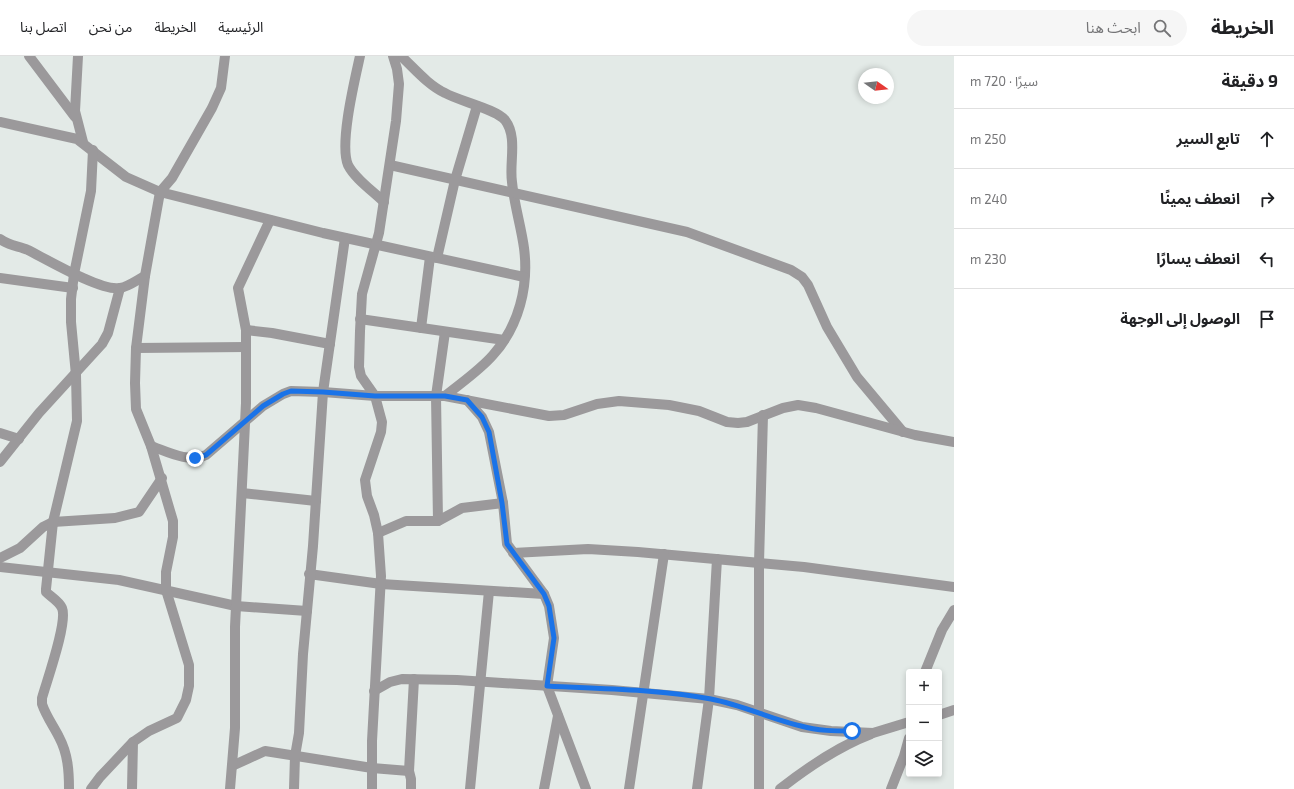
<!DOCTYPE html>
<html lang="ar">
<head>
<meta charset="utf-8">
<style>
  :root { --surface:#fff; --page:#f6f6f6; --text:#202124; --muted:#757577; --line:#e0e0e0 }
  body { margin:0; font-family:"Exo 2","Noto Sans Arabic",sans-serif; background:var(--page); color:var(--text); direction:rtl }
  .controls { position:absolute; right:12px; bottom:12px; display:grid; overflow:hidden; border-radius:4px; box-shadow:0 2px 6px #0003 }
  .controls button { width:36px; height:36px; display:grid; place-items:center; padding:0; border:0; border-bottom:1px solid var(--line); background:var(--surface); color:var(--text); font:20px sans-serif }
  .compass { position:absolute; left:858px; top:12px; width:36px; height:36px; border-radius:50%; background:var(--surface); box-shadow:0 2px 6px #0003; rotate:104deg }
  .stop { position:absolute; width:12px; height:12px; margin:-9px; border:3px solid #1a73e8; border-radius:50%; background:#fff }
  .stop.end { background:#1a73e8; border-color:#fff; box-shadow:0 1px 4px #0008 }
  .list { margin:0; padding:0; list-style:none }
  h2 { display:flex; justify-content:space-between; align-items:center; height:52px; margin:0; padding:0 16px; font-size:17px }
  h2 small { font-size:13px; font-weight:400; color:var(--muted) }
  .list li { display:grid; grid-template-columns:26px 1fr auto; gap:12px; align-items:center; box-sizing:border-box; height:60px; padding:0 16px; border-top:1px solid var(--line) }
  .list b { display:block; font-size:15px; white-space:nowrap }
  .list em { font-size:13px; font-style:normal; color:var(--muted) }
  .icon { flex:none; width:22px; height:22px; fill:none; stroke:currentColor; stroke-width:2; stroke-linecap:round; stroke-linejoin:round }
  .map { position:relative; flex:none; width:954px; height:733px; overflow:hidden; direction:ltr }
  header { display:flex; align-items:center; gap:24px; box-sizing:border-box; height:56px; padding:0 20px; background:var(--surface); border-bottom:1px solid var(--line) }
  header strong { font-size:19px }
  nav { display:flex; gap:22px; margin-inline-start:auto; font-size:14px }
  .search { width:280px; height:36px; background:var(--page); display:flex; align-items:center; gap:10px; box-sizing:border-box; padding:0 14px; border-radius:22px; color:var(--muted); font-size:15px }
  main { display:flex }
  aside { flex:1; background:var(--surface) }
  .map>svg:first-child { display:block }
</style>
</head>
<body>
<header>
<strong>الخريطة</strong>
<div class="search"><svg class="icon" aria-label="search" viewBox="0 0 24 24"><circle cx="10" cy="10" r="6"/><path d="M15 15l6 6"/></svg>ابحث هنا</div>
<nav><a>الرئيسية</a><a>الخريطة</a><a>من نحن</a><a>اتصل بنا</a></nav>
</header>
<main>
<aside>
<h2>9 دقيقة<small>سيرًا · 720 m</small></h2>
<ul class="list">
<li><svg class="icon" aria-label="ahead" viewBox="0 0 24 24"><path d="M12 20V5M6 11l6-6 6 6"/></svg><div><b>تابع السير</b></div><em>250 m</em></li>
<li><svg class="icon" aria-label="right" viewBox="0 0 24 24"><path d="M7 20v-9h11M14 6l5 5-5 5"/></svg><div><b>انعطف يمينًا</b></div><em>240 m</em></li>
<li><svg class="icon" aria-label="left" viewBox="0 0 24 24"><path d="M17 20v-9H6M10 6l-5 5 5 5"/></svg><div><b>انعطف يسارًا</b></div><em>230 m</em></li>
<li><svg class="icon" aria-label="arrive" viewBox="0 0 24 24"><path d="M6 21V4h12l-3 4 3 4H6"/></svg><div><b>الوصول إلى الوجهة</b></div></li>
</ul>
</aside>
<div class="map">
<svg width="954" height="733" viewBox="0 0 954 733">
  <rect width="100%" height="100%" fill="#e3eae7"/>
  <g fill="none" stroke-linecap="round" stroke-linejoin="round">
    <g stroke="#9b999b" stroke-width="10">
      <polyline points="29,0 75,61"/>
      <polyline points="78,0 75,55 83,86"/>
      <path d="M360 0C355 23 339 88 348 109 355 123 373 135 384 146"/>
      <path d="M401 0C415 13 428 29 445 37 459 45 496 53 505 64 518 81 509 107 512 126 514 148 521 170 524 192 529 230 519 270 493 299 480 314 461 327 445 340"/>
      <polyline points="0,66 77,83 126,121 160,136 323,177 524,221"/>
      <polyline points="390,109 687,176 791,214 802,221 808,229 827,271 857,321 903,376"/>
      <path d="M0 183C9 190 19 190 28 194 46 203 102 236 120 232 128 231 137 224 145 220"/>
      <polyline points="437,202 455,124 477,50"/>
      <polyline points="0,222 73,232"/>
      <polyline points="360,263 504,284"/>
      <polyline points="421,272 430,201"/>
      <polyline points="246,274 272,277 330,288"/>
      <polyline points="136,292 246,291"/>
      <polyline points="467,344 482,361 489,376 503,447 507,488 544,538 549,550 554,582 547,630 586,733"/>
      <polyline points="0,377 19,383"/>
      <path d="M151 390C168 396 188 407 206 399L263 350 283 338 291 335 323 336 375 340H445L549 360 564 359 597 348 619 345 669 349 699 355 727 366 738 367 747 366 783 352 798 349 816 352 915 379 954 386"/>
      <polyline points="0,406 39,357 102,288 108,277 120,232"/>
      <polyline points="242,437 316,445"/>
      <polyline points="438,465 436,340 445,276"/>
      <polyline points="378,477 406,465 438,465 462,452 503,447"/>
      <polyline points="513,497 588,493 638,496 804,511 954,531"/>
      <polyline points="0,502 20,492 43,471 53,466 115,462 139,456 162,422"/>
      <polyline points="0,511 119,524 236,550 307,555"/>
      <polyline points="309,518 381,528 544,538"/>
      <polyline points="925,616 942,574 954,554"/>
      <polyline points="374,635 390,626 402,623 457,624 612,634 709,643 737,649 802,671 831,675 873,677 909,666"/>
      <polyline points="939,659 954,654"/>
      <polyline points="232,710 265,695 372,712 409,715"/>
      <path d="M69 733C69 715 68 698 59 681 54 671 46 660 42 648V642C47 624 68 566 62 552 59 545 51 541 46 536V533L53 466 77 365 76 319 71 266V243L74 218 91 135 93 94"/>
      <polyline points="91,733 100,721 133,686 149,675 177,662 186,644 189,630 189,609 166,534 166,516 173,481 173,465 151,390 136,353 135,327 136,292 145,220 160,136 172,122 212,52 221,32 225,0"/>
      <polyline points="132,733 133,686"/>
      <polyline points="230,733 235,672 235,571 246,347 246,274 238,232 270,164"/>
      <polyline points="294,733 295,700 299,677 303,598 313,490 323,336 345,182"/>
      <polyline points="372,733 372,685 381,520 378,477 374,459 367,440 365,424 381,376 382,366 375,340 361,320 359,311 360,275 362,238 379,177 396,65 399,28 397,13 393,0"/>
      <polyline points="411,733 411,723 409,715 414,623"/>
      <polyline points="470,733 489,535"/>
      <polyline points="544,733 558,660"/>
      <polyline points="629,733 664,498"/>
      <polyline points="697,733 709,643 717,503"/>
      <polyline points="759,733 759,507 763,359"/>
      <path d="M780 733C808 711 837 691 871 678"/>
      <polyline points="891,733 904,700 909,682"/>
    </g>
  </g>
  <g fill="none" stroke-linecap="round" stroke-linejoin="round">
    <path stroke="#1a73e8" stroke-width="5" d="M195 402 206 399 263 350 283 338 291 335 323 336 375 340H445L467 344 482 361 489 376 502 447 507 488 544 538 549 550 554 582 547 630C601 633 658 633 711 643 742 649 771 663 801 670 818 675 835 675 852 675"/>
  </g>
</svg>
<div class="controls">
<button>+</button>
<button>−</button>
<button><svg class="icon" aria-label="layers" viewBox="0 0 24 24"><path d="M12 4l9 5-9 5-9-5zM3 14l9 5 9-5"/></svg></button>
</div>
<svg class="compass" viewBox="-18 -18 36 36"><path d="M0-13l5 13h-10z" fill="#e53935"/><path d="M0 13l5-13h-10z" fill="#757577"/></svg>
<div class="stop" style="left:852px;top:675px"></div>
<div class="stop end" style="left:195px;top:402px"></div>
</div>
</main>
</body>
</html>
